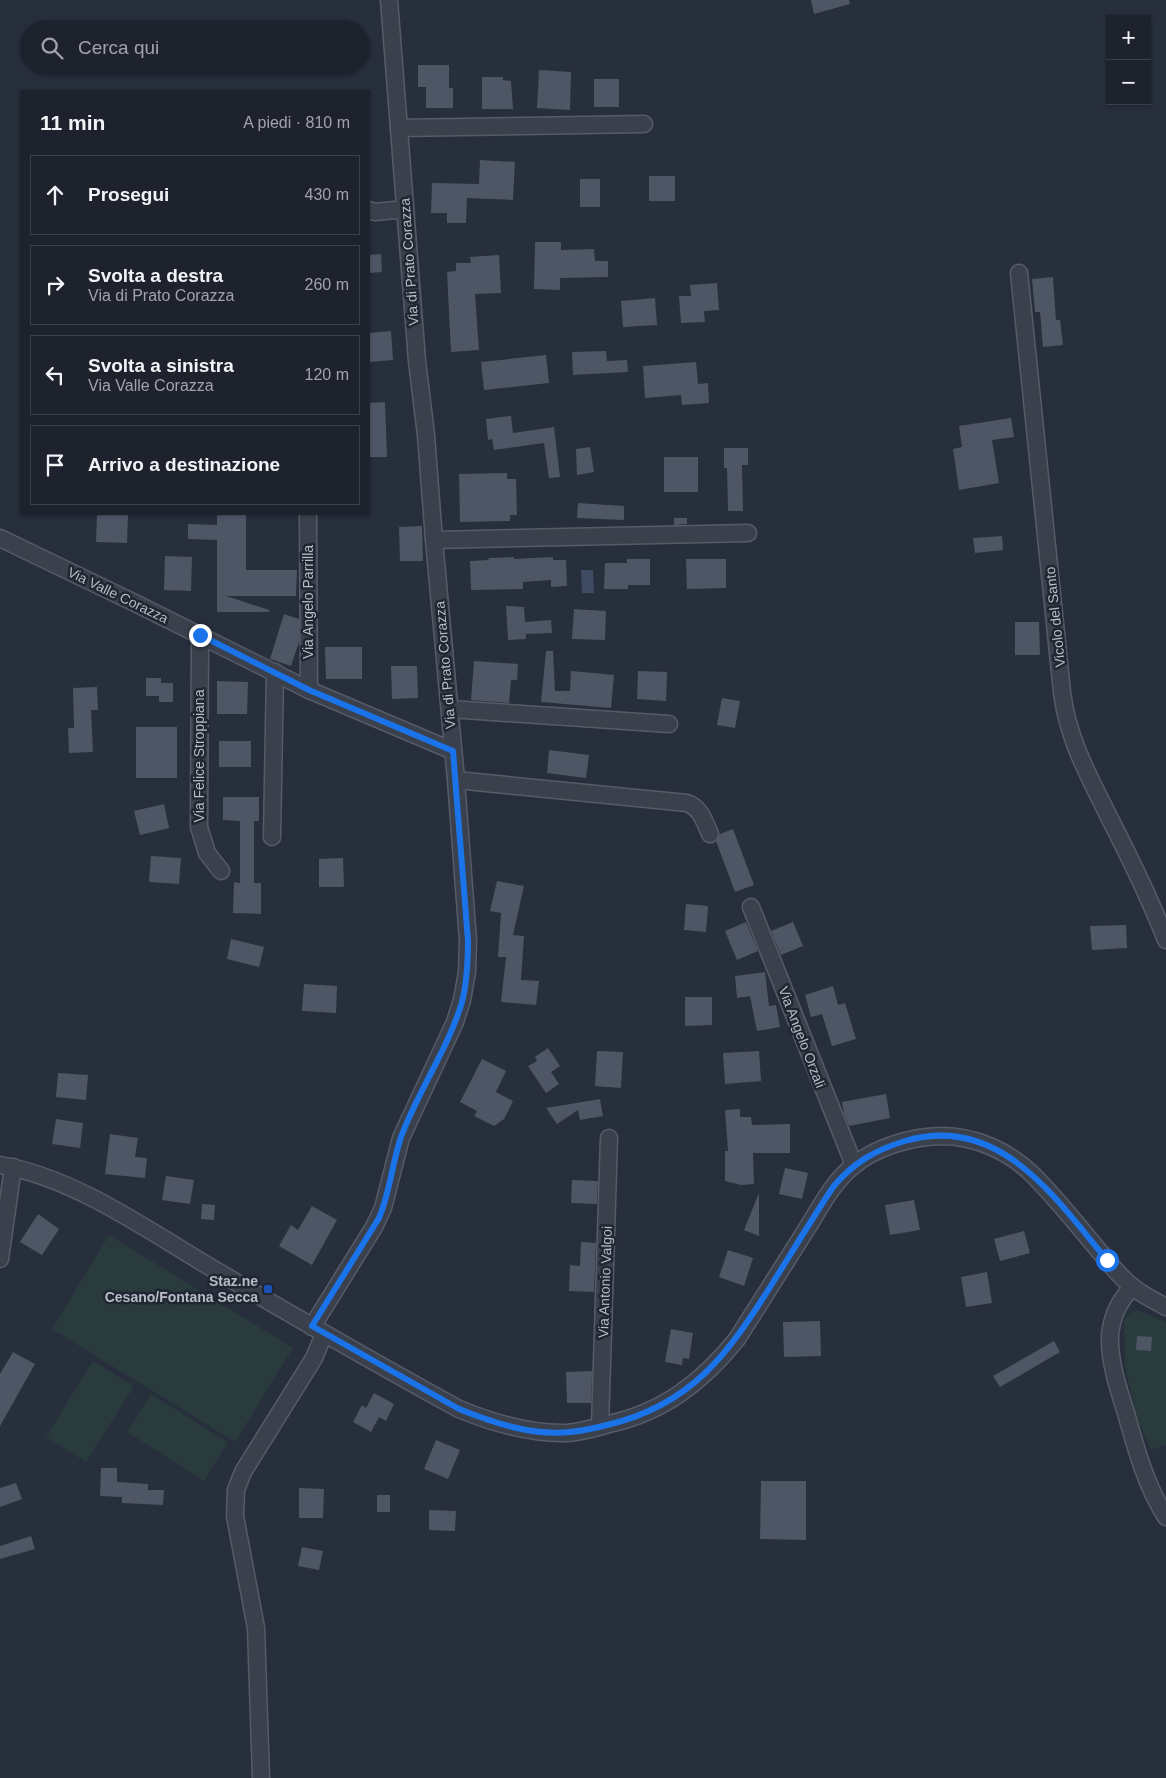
<!DOCTYPE html>
<html lang="it">
<head>
<meta charset="utf-8">
<style>
  :root { --surface:#1d222d; --page:#252a35; --text:#f1f3f6; --muted:#a0a4aa; --line:#3b3f49 }
  body { margin:0; font-family:Helvetica,sans-serif; background:var(--page); color:var(--text) }
  .controls { position:absolute; right:15px; top:15px; display:grid; overflow:hidden; border-radius:0px; box-shadow:0 1px 4px #0004 }
  .controls button { width:45px; height:45px; display:grid; place-items:center; padding:0; border:0; border-bottom:1px solid var(--line); background:var(--surface); color:var(--text); font:25px sans-serif }
  .stop { position:absolute; width:15px; height:15px; margin:-11px; border:4px solid #1a73e8; border-radius:50%; background:#fff }
  .stop.end { background:#1a73e8; border-color:#fff; box-shadow:0 1px 5px #0008 }
  .list { margin:0; padding:0; list-style:none }
  h2 { display:flex; justify-content:space-between; align-items:center; height:65px; margin:0; padding:0 20px; font-size:21px }
  h2 small { font-size:16px; font-weight:400; color:var(--muted) }
  .list li { display:grid; grid-template-columns:32px 1fr auto; gap:15px; align-items:center; box-sizing:border-box; height:80px; margin:0 10px 10px; padding:0 10px; border:1px solid var(--line); border-radius:0px }
  .list b { display:block; font-size:19px; white-space:nowrap }
  .list p { margin:0; font-size:16px; white-space:nowrap; color:var(--muted) }
  .list em { font-size:16px; font-style:normal; color:var(--muted) }
  .icon { flex:none; width:28px; height:28px; fill:none; stroke:currentColor; stroke-width:2; stroke-linecap:round; stroke-linejoin:round }
  .map { position:relative; flex:none; width:1166px; height:1778px; overflow:hidden }
  .search { position:absolute; background:var(--surface); box-shadow:0 1px 4px #0004; left:20px; top:20px; width:350px; height:55px; display:flex; align-items:center; gap:12px; box-sizing:border-box; padding:0 18px; border-radius:28px; color:var(--muted); font-size:19px }
  .panel { position:absolute; background:var(--surface); box-shadow:0 1px 4px #0004; left:20px; top:90px; width:350px; height:425px; border-radius:0px }
  .map>svg:first-child { display:block }
</style>
</head>
<body>
<div class="map">
<svg width="1166" height="1778" viewBox="0 0 1166 1778">
  <rect width="100%" height="100%" fill="#272e3c"/>
  <g fill="#2a3b3e">
    <polygon points="109,1235 293,1348 235,1442 52,1329"/>
    <polygon points="1133,1311 1140,1311 1166,1322 1166,1445 1151,1450 1136,1415 1125,1366 1124,1320 1128,1315"/>
    <polygon points="93,1361 134,1386 86,1462 46,1437"/>
    <polygon points="151,1394 228,1442 204,1481 127,1432"/>
  </g>
  <polygon fill="#3f4b63" points="581,570 593,570 594,593 582,593"/>
  <g fill="#4e5665">
    <polygon points="811,0 849,0 850,4 814,14"/>
    <polygon points="418,65 449,65 449,88 453,88 453,108 426,108 426,87 418,87"/>
    <polygon points="539,70 571,72 570,110 537,108"/>
    <polygon points="482,77 503,77 503,80 511,81 513,109 482,109"/>
    <rect x="594" y="79" width="25" height="28"/>
    <polygon points="480,160 515,162 513,200 467,198 466,223 447,223 447,213 431,213 432,183 479,184"/>
    <rect x="649" y="176" width="26" height="25"/>
    <rect x="580" y="179" width="20" height="28"/>
    <polygon points="535,242 561,242 561,250 594,249 595,261 608,261 608,277 560,278 560,290 534,289"/>
    <polygon points="381,254 382,272 369,273 369,255"/>
    <polygon points="499,255 501,293 475,294 479,350 451,352 447,272 456,271 456,263 471,263 470,257"/>
    <polygon points="1053,277 1056,320 1060,320 1063,345 1043,347 1040,312 1035,312 1032,279"/>
    <polygon points="717,283 719,310 704,311 705,322 681,323 679,296 691,296 690,285"/>
    <polygon points="655,298 657,325 623,327 621,301"/>
    <polygon points="391,331 393,360 369,362 369,333"/>
    <polygon points="606,351 607,361 627,360 628,372 573,375 572,352"/>
    <polygon points="546,355 549,383 484,390 481,362"/>
    <polygon points="696,362 698,384 708,383 709,403 682,405 681,395 645,398 643,366"/>
    <polygon points="385,402 387,457 369,457 369,403"/>
    <polygon points="511,416 513,433 554,427 560,477 549,478 544,443 494,450 492,439 488,440 486,419"/>
    <polygon points="1011,418 1014,437 992,440 999,483 959,490 953,449 962,447 959,426"/>
    <polygon points="590,447 594,472 577,475 576,449"/>
    <polygon points="724,448 748,448 748,465 742,465 743,511 728,511 727,468 724,468"/>
    <rect x="664" y="457" width="34" height="35"/>
    <polygon points="507,473 507,479 516,479 517,515 510,515 510,521 460,522 459,474"/>
    <polygon points="578,503 624,506 624,520 577,518"/>
    <polygon points="97,514 128,515 127,543 96,542"/>
    <polygon points="217,514 246,514 246,570 297,570 296,596 226,596 269,610 269,612 217,612 217,540 188,539 188,524 217,525"/>
    <polygon points="674,518 687,518 687,524 674,525"/>
    <polygon points="422,526 423,561 400,561 399,527"/>
    <polygon points="1002,536 1003,550 975,553 973,538"/>
    <polygon points="165,556 192,557 191,591 164,590"/>
    <polygon points="514,557 514,559 553,557 553,560 566,560 567,586 551,587 551,580 523,582 523,589 471,590 470,561 489,560 488,558"/>
    <polygon points="627,559 650,559 650,585 628,585 628,589 604,589 605,563 627,563"/>
    <polygon points="686,559 726,559 726,588 687,589"/>
    <polygon points="506,606 524,607 525,622 551,620 552,633 526,634 526,639 508,640"/>
    <polygon points="574,609 606,611 605,640 572,639"/>
    <polygon points="284,614 299,619 299,642 291,666 270,659"/>
    <polygon points="1015,622 1039,622 1040,655 1015,655"/>
    <polygon points="325,647 362,647 362,679 326,679"/>
    <polygon points="546,651 553,651 555,691 570,691 571,671 614,675 611,708 541,702"/>
    <polygon points="474,661 518,664 517,680 511,680 509,703 471,700"/>
    <polygon points="391,666 417,666 418,698 392,699"/>
    <polygon points="638,671 667,672 666,701 637,699"/>
    <polygon points="146,678 161,678 161,683 173,683 173,702 159,702 159,696 146,696"/>
    <polygon points="217,681 248,682 247,714 217,714"/>
    <polygon points="97,687 98,710 91,710 93,752 69,753 68,728 74,728 73,688"/>
    <polygon points="722,698 740,701 735,728 717,725"/>
    <rect x="136" y="727" width="41" height="51"/>
    <rect x="219" y="741" width="32" height="26"/>
    <polygon points="549,750 589,755 586,778 547,773"/>
    <polygon points="223,797 259,797 259,821 254,821 254,883 261,883 261,914 233,913 234,882 240,883 240,821 223,820"/>
    <polygon points="164,804 169,828 140,835 134,811"/>
    <polygon points="733,829 754,885 735,892 716,841 720,834"/>
    <polygon points="151,856 181,858 179,884 149,882"/>
    <polygon points="343,858 344,887 319,887 319,859"/>
    <polygon points="497,881 524,886 513,935 524,936 521,980 539,981 536,1005 501,1002 506,957 498,957 501,913 490,911"/>
    <polygon points="686,904 708,906 706,932 684,930"/>
    <polygon points="746,922 758,951 737,960 725,931"/>
    <polygon points="793,922 803,946 781,955 771,931"/>
    <polygon points="1126,925 1127,948 1092,950 1090,926"/>
    <polygon points="231,939 264,947 259,967 227,959"/>
    <polygon points="765,972 769,1006 776,1005 780,1027 757,1031 750,996 737,998 735,976"/>
    <polygon points="304,984 337,986 336,1013 302,1011"/>
    <polygon points="833,986 838,1005 845,1003 856,1039 832,1046 822,1014 811,1017 805,995"/>
    <polygon points="685,997 712,997 712,1025 685,1026"/>
    <polygon points="548,1048 560,1066 551,1072 559,1084 546,1093 528,1066 537,1061 535,1057"/>
    <polygon points="597,1051 623,1052 621,1088 595,1086"/>
    <polygon points="759,1051 761,1081 725,1084 723,1053"/>
    <polygon points="482,1059 506,1071 496,1092 513,1101 504,1119 494,1126 474,1116 477,1111 460,1102"/>
    <polygon points="58,1073 88,1075 86,1100 56,1097"/>
    <polygon points="886,1094 890,1118 849,1126 844,1114 842,1102"/>
    <polygon points="600,1099 603,1116 580,1120 578,1110 557,1124 546,1108"/>
    <polygon points="740,1109 740,1117 751,1117 752,1125 790,1124 790,1153 753,1153 754,1184 741,1185 725,1181 725,1151 728,1151 725,1110"/>
    <polygon points="56,1119 83,1123 80,1148 52,1144"/>
    <polygon points="110,1134 138,1138 135,1157 147,1158 145,1178 105,1174"/>
    <polygon points="785,1168 808,1173 802,1199 779,1194"/>
    <polygon points="166,1176 194,1180 190,1204 162,1200"/>
    <polygon points="572,1180 598,1181 597,1204 571,1203"/>
    <polygon points="759,1193 759,1236 744,1230"/>
    <polygon points="914,1200 920,1230 890,1235 885,1205"/>
    <polygon points="202,1204 215,1205 214,1220 201,1219"/>
    <polygon points="312,1206 337,1220 312,1265 279,1246 291,1225 298,1230"/>
    <polygon points="38,1214 59,1229 42,1255 20,1242"/>
    <polygon points="1024,1231 1030,1253 1000,1261 994,1239"/>
    <polygon points="581,1242 596,1243 594,1292 569,1291 570,1265 580,1266"/>
    <polygon points="728,1250 753,1258 744,1286 719,1277"/>
    <polygon points="987,1272 992,1303 966,1307 961,1277"/>
    <polygon points="820,1321 821,1356 784,1357 783,1322"/>
    <polygon points="671,1329 693,1333 689,1359 683,1358 682,1365 665,1362"/>
    <polygon points="1137,1336 1152,1337 1151,1351 1136,1350"/>
    <polygon points="1054,1341 1060,1352 1000,1387 993,1376"/>
    <polygon points="13,1352 35,1364 0,1426 0,1374"/>
    <polygon points="592,1371 591,1403 567,1403 566,1372"/>
    <polygon points="374,1393 394,1404 386,1421 379,1417 371,1432 353,1422 362,1405 366,1408"/>
    <polygon points="436,1440 460,1450 448,1479 424,1469"/>
    <polygon points="101,1468 117,1468 117,1482 148,1484 148,1490 164,1490 163,1505 122,1503 122,1497 100,1496"/>
    <polygon points="761,1481 806,1481 806,1540 760,1539"/>
    <polygon points="16,1483 22,1499 0,1507 0,1488"/>
    <polygon points="299,1488 324,1489 323,1518 299,1518"/>
    <rect x="377" y="1495" width="13" height="17"/>
    <polygon points="429,1510 456,1511 455,1531 429,1530"/>
    <polygon points="31,1536 35,1549 0,1559 0,1546"/>
    <polygon points="302,1547 323,1551 319,1570 298,1566"/>
  </g>
  <g fill="none" stroke-linecap="round" stroke-linejoin="round">
    <g stroke="#565c67" stroke-width="19">
      <g id="minor">
        <polyline points="399,128 644,124"/>
        <polyline points="369,210 375,212 405,209"/>
        <path d="M1019 273 1062 692C1068 741 1090 778 1111 821 1131 860 1150 899 1166 940"/>
        <polyline points="308,514 309,690"/>
        <polyline points="0,538 137,604 309,690 453,751"/>
        <polyline points="434,540 748,533"/>
        <polyline points="200,635 199,827 207,853 221,871"/>
        <polyline points="450,709 669,724"/>
        <path d="M456 780 687 803C701 808 704 821 710 834"/>
        <polyline points="272,837 275,672"/>
        <polyline points="751,907 854,1165"/>
        <path d="M0 1165C73 1177 146 1229 210 1267 292 1315 375 1363 459 1409 493 1423 530 1434 567 1433 581 1432 595 1428 609 1424 664 1412 702 1382 737 1339 760 1303 783 1266 806 1230 820 1208 832 1183 853 1166 876 1147 910 1137 941 1136 975 1136 1009 1151 1033 1175 1055 1197 1075 1222 1095 1246 1107 1260 1119 1277 1134 1288 1143 1295 1155 1301 1166 1307"/>
        <polyline points="0,1259 13,1167"/>
        <path d="M1133 1287C1119 1300 1112 1316 1110 1335 1109 1361 1118 1388 1126 1413 1136 1449 1146 1486 1166 1517"/>
        <polyline points="312,1327 374,1227 383,1208 401,1138 455,1022 462,1000 467,972 468,941 456,780 434,540 426,435 417,361 389,0"/>
        <polyline points="600,1426 609,1138"/>
        <polyline points="261,1778 256,1628 235,1516 236,1490 243,1472 314,1358 324,1334"/>
      </g>
    </g>
    <use href="#minor" stroke="#3b414c" stroke-width="16"/>
  </g>
  <g fill="none" stroke-linecap="round" stroke-linejoin="round">
    <path stroke="#1a73e8" stroke-width="6" d="M200 635 309 690 453 751 468 941C468 962 467 982 462 1002 448 1049 418 1091 401 1137 392 1164 390 1192 379 1218L312 1326 459 1409C494 1423 532 1436 570 1432 583 1431 595 1428 607 1425 692 1405 728 1354 772 1284 792 1252 812 1219 833 1187 853 1163 875 1150 905 1141 1000 1113 1055 1198 1107 1260"/>
  </g>
  <rect fill="#1a4fb4" stroke="#202632" stroke-width="2" x="263" y="1284" width="10" height="10" rx="2.5"/>
  <g text-anchor="middle" dominant-baseline="central" stroke-width="5" stroke-linejoin="round" paint-order="stroke">
    <g font-size="14" fill="#b7bcc7" stroke="#202632">
      <text transform="translate(409 262) rotate(-94)">Via di Prato Corazza</text>
      <text transform="translate(118 595) rotate(26)">Via Valle Corazza</text>
      <text transform="translate(308 602) rotate(-90)">Via Angelo Parrilla</text>
      <text transform="translate(1055 617) rotate(-96)">Vicolo del Santo</text>
      <text transform="translate(445 665) rotate(-95)">Via di Prato Corazza</text>
      <text transform="translate(199 756) rotate(-90)">Via Felice Stroppiana</text>
      <text transform="translate(802 1037) rotate(69)">Via Angelo Orzali</text>
      <text transform="translate(605 1282) rotate(-88)">Via Antonio Valgoi</text>
    </g>
    <g font-size="14" font-weight="bold" fill="#b7bcc7" stroke="#202632" text-anchor="end">
      <text x="258" y="1281">Staz.ne<tspan x="258" dy="16">Cesano/Fontana Secca</tspan></text>
    </g>
  </g>
</svg>
<div class="controls">
<button>+</button>
<button>−</button>
</div>
<div class="stop" style="left:1107px;top:1260px"></div>
<div class="stop end" style="left:200px;top:635px"></div>
<div class="search"><svg class="icon" aria-label="search" viewBox="0 0 24 24"><circle cx="10" cy="10" r="6"/><path d="M15 15l6 6"/></svg>Cerca qui</div>
<section class="panel">
<h2>11 min<small>A piedi · 810 m</small></h2>
<ul class="list">
<li><svg class="icon" aria-label="ahead" viewBox="0 0 24 24"><path d="M12 20V5M6 11l6-6 6 6"/></svg><div><b>Prosegui</b></div><em>430 m</em></li>
<li><svg class="icon" aria-label="right" viewBox="0 0 24 24"><path d="M7 20v-9h11M14 6l5 5-5 5"/></svg><div><b>Svolta a destra</b><p>Via di Prato Corazza</p></div><em>260 m</em></li>
<li><svg class="icon" aria-label="left" viewBox="0 0 24 24"><path d="M17 20v-9H6M10 6l-5 5 5 5"/></svg><div><b>Svolta a sinistra</b><p>Via Valle Corazza</p></div><em>120 m</em></li>
<li><svg class="icon" aria-label="arrive" viewBox="0 0 24 24"><path d="M6 21V4h12l-3 4 3 4H6"/></svg><div><b>Arrivo a destinazione</b></div></li>
</ul>
</section>
</div>
</body>
</html>
